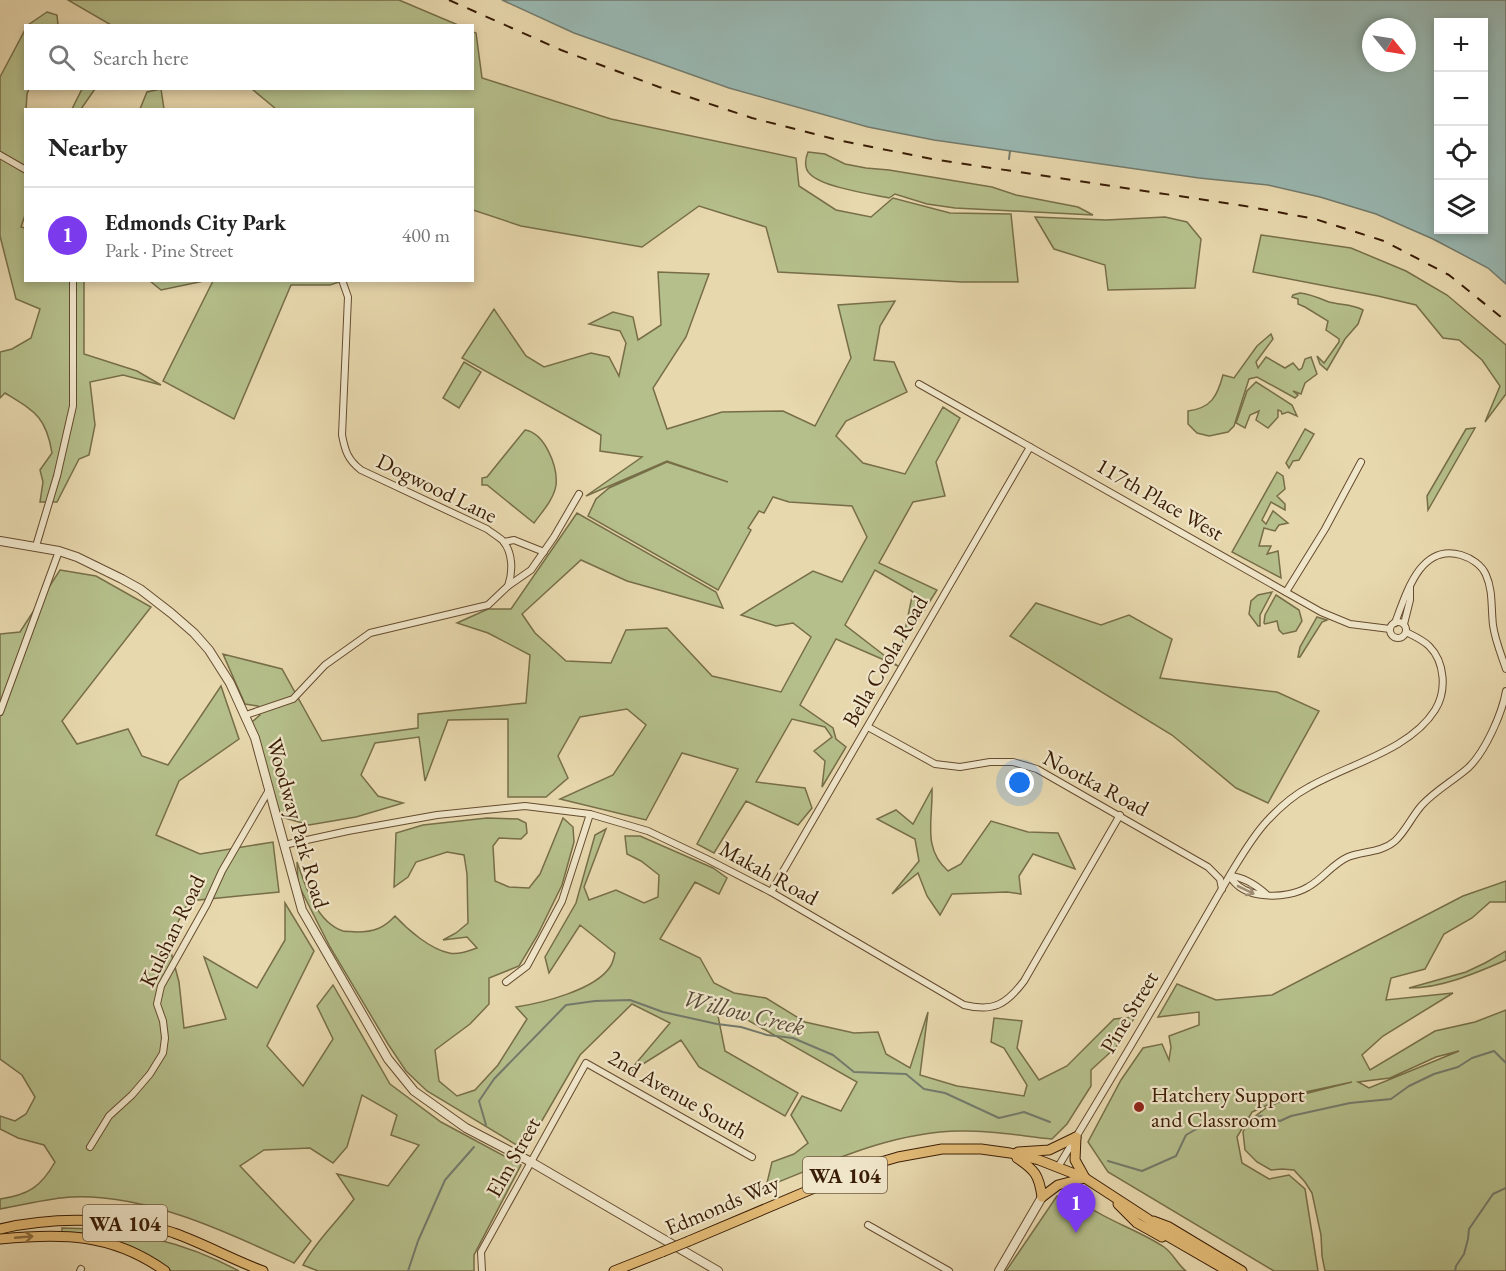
<!DOCTYPE html>
<html lang="en">
<head>
<meta charset="utf-8">
<style>
  :root { --surface:#fff; --page:#f2f2f2; --text:#222; --muted:#767676; --line:#e0e0e0; --accent:#7c3aed }
  body { margin:0; font-family:"EB Garamond",serif; background:var(--page); color:var(--text) }
  .controls { position:absolute; right:18px; top:18px; display:grid; overflow:hidden; border-radius:0px; box-shadow:0 3px 9px #0003 }
  .controls button { width:54px; height:54px; display:grid; place-items:center; padding:0; border:0; border-bottom:2px solid var(--line); background:var(--surface); color:var(--text); font:30px sans-serif }
  .compass { position:absolute; left:1362px; top:18px; width:54px; height:54px; border-radius:50%; background:var(--surface); box-shadow:0 3px 9px #0003; rotate:120deg }
  .you { position:absolute; left:1020px; top:783px; width:21px; height:21px; margin:-15px; border:4px solid #fff; border-radius:50%; background:#1a73e8; box-shadow:0 0 0 9px #1a73e833 }
  .badge { display:grid; place-items:center; width:39px; height:39px; border-radius:50%; background:var(--accent); color:#fff; font-size:20px; font-weight:700 }
  .pin { position:absolute; translate:-50% -50px; filter:drop-shadow(0 2px 3px #0008) }
  .pin::after { content:''; position:absolute; top:32px; width:21px; height:18px; background:inherit; clip-path:polygon(0 0,100% 0,50% 100%) }
  .list { margin:0; padding:0; list-style:none }
  h2 { display:flex; justify-content:space-between; align-items:center; height:78px; margin:0; padding:0 24px; font-size:26px }
  h2 small { font-size:20px; font-weight:400; color:var(--muted) }
  .list li { display:grid; grid-template-columns:39px 1fr auto; gap:18px; align-items:center; box-sizing:border-box; height:96px; padding:0 24px; border-top:2px solid var(--line) }
  .list b { display:block; font-size:22px; white-space:nowrap }
  .list p { margin:0; font-size:20px; white-space:nowrap; color:var(--muted) }
  .list em { font-size:20px; font-style:normal; color:var(--muted) }
  .icon { flex:none; width:33px; height:33px; fill:none; stroke:currentColor; stroke-width:2; stroke-linecap:round; stroke-linejoin:round }
  .map { position:relative; flex:none; width:1506px; height:1271px; overflow:hidden }
  .search { position:absolute; background:var(--surface); box-shadow:0 3px 9px #0003; left:24px; top:24px; width:450px; height:66px; display:flex; align-items:center; gap:15px; box-sizing:border-box; padding:0 21px; border-radius:0px; color:var(--muted); font-size:22px }
  .panel { position:absolute; background:var(--surface); box-shadow:0 3px 9px #0003; left:24px; top:108px; width:450px; height:174px; border-radius:0px }
  .map>svg:first-child { display:block }
</style>
</head>
<body>
<div class="map">
<svg width="1506" height="1271" viewBox="0 0 1506 1271">
  <rect width="100%" height="100%" fill="#e8d8ae"/>
  <filter id="stains"><feTurbulence type="fractalNoise" baseFrequency=".00333" numOctaves="4"/><feColorMatrix values="0 0 0 0 .2 0 0 0 0 .09 0 0 0 0 .02 0 0 0 .5 -.17"/></filter>
  <radialGradient id="worn" r=".72"><stop offset=".6" stop-color="#630" stop-opacity="0"/><stop offset="1" stop-color="#630" stop-opacity=".3"/></radialGradient>
  <g fill="#b5bf8b" stroke="#776e48" stroke-width="1.5" fill-rule="evenodd">
    <polygon points="68,0 399,0 458,25 111,25"/>
    <polygon points="47,12 57,15 58,25 28,25"/>
    <path d="M25 30 26 88 29 89 27 94 26 110 25 215 21 227 25 228 26 280 84 281V354L137 371 161 385 123 375 90 382 95 425 89 455 79 459 57 502H40L43 482 40 470 52 453C46 416 34 411 5 393L0 398V352L12 349 31 338 40 309 16 299 0 236V77Z"/>
    <polygon points="473,32 476,33 482,78 611,119 796,158 799,186 836,210 871,217 893,198 950,213 1011,214 1018,282 962,282 778,272 766,227 699,206 642,247 521,226 473,210 472,110 276,109 252,89 472,88"/>
    <polygon points="82,89 95,89 81,109 72,109"/>
    <polygon points="161,89 164,109 140,109 147,92"/>
    <path d="M808 152 825 154 845 164 866 168 889 170 992 187 1016 195 1078 207 1093 215 955 208 927 204 895 194 889 198C870 194 822 187 810 174 804 169 805 159 808 152Z"/>
    <polygon points="1035,217 1106,220 1165,217 1187,222 1201,239 1195,288 1108,290 1105,265 1054,249"/>
    <polygon points="1261,235 1351,248 1406,271 1447,295 1506,345 1506,394 1485,422 1500,386 1482,360 1459,340 1443,338 1416,305 1378,296 1253,272"/>
    <polygon points="658,272 709,274 686,337 653,388 667,429 722,412 783,411 815,426 851,358 838,305 895,301 880,326 874,360 894,362 907,392 846,421 836,436 863,463 905,474 943,407 960,418 936,462 945,496 913,502 879,563 937,590 902,645 913,592 875,570 845,625 898,666 836,639 800,705 833,728 836,739 846,747 822,787 825,761 814,751 832,737 825,727 792,719 756,782 805,788 812,808 798,825 746,801 714,853 697,844 738,769 682,753 646,820 560,799 613,775 646,725 627,709 580,717 558,756 568,778 546,797 508,797 508,719 448,720 425,781 419,737 375,743 361,775 378,796 403,803 356,817 309,825 281,817 252,722 260,715 258,706 245,704 223,654 282,669 322,741 418,728 418,714 526,703 530,655 488,633 457,623 488,609 511,609 577,513 716,592 723,608 627,581 581,560 522,614 535,633 566,661 611,663 626,630 667,628 712,676 781,692 811,637 793,623 776,626 741,615 813,571 842,582 867,537 852,506 789,502 773,497 764,513 759,511 748,528 751,530 718,590 588,516 596,499 609,488 667,462 728,482 667,461 586,496 642,457 600,451 601,435 462,358 494,309 526,356 544,367 591,353 609,357 619,376 626,343 620,331 589,324 613,312 633,317 638,340 661,325"/>
    <polygon points="150,281 204,281 161,290"/>
    <polygon points="213,281 342,281 330,285 291,285 234,419 163,381"/>
    <path d="M1300 293C1310 294 1319 298 1329 302 1340 305 1353 304 1363 310L1358 324 1345 339 1327 370 1320 364 1317 356 1324 363 1339 342V339L1326 330 1328 321 1305 307 1298 304V299L1292 297 1293 295Z"/>
    <path d="M1271 334 1273 339 1256 362 1258 368 1266 357 1285 368 1293 363 1299 370 1302 368 1305 359 1311 357 1317 374 1305 383 1301 394 1293 391 1298 395 1295 398 1257 377 1249 379 1234 426 1228 432 1209 436 1197 433 1188 424V411C1211 408 1217 397 1223 375L1234 378 1257 346Z"/>
    <polygon points="464,362 481,372 459,408 443,398"/>
    <polygon points="1256,382 1292,405 1297,416 1288,412 1282,414 1281,411 1278,410 1278,417 1268,428 1256,420 1259,411 1250,415 1245,428 1236,423 1247,391"/>
    <polygon points="1475,428 1428,510 1427,496 1466,429"/>
    <polygon points="1305,429 1314,434 1299,460 1293,461 1289,468 1286,463"/>
    <path d="M525 430C545 433 558 467 556 485 554 499 542 512 534 523L487 485H482V478L487 477Z"/>
    <polygon points="1277,472 1283,476 1285,489 1277,496 1285,504 1285,510 1271,502 1262,520 1266,524 1273,511 1288,523 1279,525 1275,531 1264,528 1259,546 1271,546 1267,554 1278,551 1281,578 1232,552"/>
    <path d="M60 570 96 576 151 607 62 721 77 744 128 729 142 756 168 765 221 686 239 739 179 781 156 835 200 854 273 842 279 892 189 901 168 941 179 982 184 1028 226 1019 204 957 257 988 285 940V903L314 951 267 1046 303 1086 333 1039 317 1006 333 985 390 1084 441 1122 521 1165 474 1255V1271H318L303 1265C316 1241 337 1222 354 1199L337 1174 388 1186 419 1145 391 1135 397 1115 362 1095 347 1147 333 1163 310 1148 264 1150 240 1166 311 1241 294 1263C227 1232 147 1194 72 1197 49 1198 24 1205 0 1209V1199C28 1195 41 1187 55 1162L44 1145 18 1138 0 1129V1116L15 1121 26 1114 35 1097 22 1075 0 1059V634L20 632Z"/>
    <polygon points="1272,592 1260,615 1260,626 1258,626 1249,614 1251,601 1258,595"/>
    <polygon points="1276,595 1299,610 1302,621 1296,631 1283,634 1279,630 1277,621 1265,624 1264,623 1265,615"/>
    <polygon points="1036,603 1101,625 1129,615 1172,639 1160,678 1277,692 1319,711 1268,803 1236,788 1172,735 1010,636"/>
    <polygon points="1317,617 1327,620 1322,622 1300,657 1298,657 1300,647"/>
    <path d="M932 789C933 820 922 848 948 871L961 864 991 821 1028 832 1058 833 1075 869 1033 854 1019 876 1021 894 1007 892 952 894 940 915 927 896 918 873 892 894 919 861 915 839 877 819 896 810 913 824Z"/>
    <path d="M487 818 518 819 526 823 527 833 521 839 499 838 493 846 495 881 509 887 529 888 540 874 563 818 573 827 574 842 562 885 537 936 519 966 489 978V1004L470 1024 435 1050 439 1081 457 1096 475 1090 498 1065 527 1019 516 1007C542 1003 595 990 610 967 613 963 614 957 615 953L580 925 549 973 545 957 576 903 595 835 606 829 584 887 589 900 616 890 644 903 658 897 659 875 641 861 627 854 625 836H640L713 868 727 878 719 894 695 882 660 939 700 958 714 983 734 993 766 998 805 1022 854 1033 878 1032 886 1054 910 1068 928 1012 920 1075 957 1086 1024 1096 1027 1085 1004 1048 991 1042 994 1018 1022 1021 1017 1048 1039 1080 1067 1066 1114 1019 1135 1017 1116 1047 1091 1070V1086L1067 1124 1052 1139C1022 1136 990 1130 960 1131 891 1132 829 1162 766 1187L772 1162 794 1154 808 1143 791 1115 802 1096 841 1111 857 1082 737 1014 718 1016 725 1051 798 1093 785 1116 699 1067 681 1040 627 1074 670 1023 632 1004 580 1055 525 1150 427 1091 406 1071 388 1044 330 947 298 884 297 862C305 885 316 922 343 931 347 932 353 931 357 932 374 932 384 928 395 916 408 930 430 949 449 953 459 955 468 951 477 948L467 937 443 940 456 933 468 923 467 874 464 855 447 852 416 862 408 877 394 887 396 833 423 825Z"/>
    <path d="M1506 881V902H1490L1472 918 1444 934 1425 969 1391 978 1386 1000 1453 993 1383 1036 1362 1055 1370 1070 1435 1031 1475 1022 1506 1010V1271H1325L1322 1256 1321 1235 1312 1193 1305 1182 1294 1170 1282 1169 1271 1170 1257 1162 1245 1150 1243 1132 1249 1121 1266 1108 1288 1098 1352 1082 1287 1096 1252 1112 1237 1137 1242 1163 1269 1179 1289 1175 1305 1189 1318 1271H1274L1108 1172 1088 1142 1121 1080 1143 1048 1162 1044 1169 1060 1171 1047 1169 1036 1199 1025V1012L1158 1017 1177 984 1216 1000 1272 995 1463 896ZM1459 1051 1369 1088 1358 1082 1390 1078 1436 1057Z"/>
    <path d="M1506 951V960C1476 973 1442 988 1409 988L1466 972 1485 963Z"/>
    <path d="M1057 1196 1071 1204 1078 1200C1104 1220 1137 1229 1164 1247 1173 1253 1177 1264 1186 1271H1006Z"/>
    <path d="M62 1228C125 1228 183 1241 239 1271H171L156 1260 119 1242 82 1233 62 1232Z"/>
  </g>
  <path fill="#99b8b2" stroke="#737a6c" stroke-width="1.5" fill-rule="evenodd" d="M502 0H1506V284L1488 268 1433 239 1376 214 1320 197 1268 185 1199 178 934 140 868 127 729 88 574 33ZM1484 22V230H1438V22ZM1371 27H1407V63H1371Z"/>
  <g fill="none" stroke-linecap="round" stroke-linejoin="round">
    <g stroke="#737a6c" stroke-width="2">
      <polyline points="1009,159 1010,151"/>
      <polyline points="486,1125 479,1101 494,1079 566,1005 595,1001 630,1000 663,1012 717,1024 741,1027 767,1035 793,1038 833,1055 854,1072 906,1074 924,1089 945,1093 999,1118 1024,1112 1050,1122"/>
      <polyline points="1108,1161 1142,1171 1176,1156 1186,1135 1200,1127 1261,1116 1280,1121 1291,1116 1350,1103 1391,1099 1409,1086 1434,1074 1458,1067 1472,1058 1494,1051 1506,1063"/>
      <polyline points="408,1271 418,1241 445,1180 474,1147"/>
      <polyline points="1455,1271 1456,1266 1464,1254 1468,1239 1469,1229 1493,1194 1506,1188"/>
    </g>
    <g stroke="#654b2e" stroke-width="8">
      <g id="minor">
        <polyline points="0,155 26,170"/>
        <path d="M342 280 348 297 342 435C345 451 348 460 361 470L487 529C492 533 499 537 503 541 513 553 513 572 508 586"/>
        <polyline points="919,384 1321,612 1350,624 1390,629"/>
        <polyline points="504,542 514,540 544,552"/>
        <polyline points="36,546 57,476 73,406 73,280"/>
        <polyline points="1286,592 1325,529 1361,462"/>
        <circle cx="1398" cy="630" r="8"/>
        <path d="M1395 623C1406 594 1420 543 1461 555 1471 558 1482 565 1486 575 1493 590 1491 608 1493 625 1495 640 1501 654 1506 669"/>
        <polyline points="1404,624 1410,600 1410,587"/>
        <polyline points="0,712 59,551"/>
        <polyline points="246,715 293,699 325,665 370,633 488,605 508,586 531,570 554,537 579,494"/>
        <polyline points="868,727 935,764 960,767 990,762 1013,762 1037,769 1208,867 1220,879 1222,889"/>
        <path d="M284 845 348 831 437 815 525 806 590 814 648 831 707 859 771 892 964 1005C993 1012 1006 1005 1024 981L1120 815"/>
        <path d="M1230 876C1243 900 1286 900 1308 887 1323 879 1332 864 1348 857 1363 851 1381 853 1395 841 1406 831 1412 816 1422 805 1436 790 1453 781 1468 768 1485 752 1502 714 1506 691"/>
        <path d="M1230 876C1243 877 1256 885 1266 894"/>
        <polyline points="771,892 1030,447"/>
        <polyline points="506,982 527,966 562,901 590,814"/>
        <polyline points="90,1147 109,1116 132,1095 150,1074 163,1053 165,1038 163,1021 157,1004 161,986 207,904 222,871 269,790"/>
        <path d="M1058 1167C1100 1097 1143 1027 1183 956 1199 928 1215 901 1231 873 1242 855 1253 836 1267 821 1279 808 1294 795 1309 787 1349 764 1410 750 1435 710 1447 691 1445 662 1429 646 1423 640 1414 636 1406 632"/>
        <polyline points="868,1225 949,1271"/>
        <polyline points="80,1271 81,1269"/>
        <polyline points="482,1271 481,1252 586,1063 752,1157"/>
      </g>
    </g>
    <g stroke="#654b2e" stroke-width="10">
      <g id="tertiary">
        <polyline points="0,541 59,551 77,557 122,579 140,589 171,613 194,633 209,650 230,683 255,738 302,910 388,1059 414,1091 466,1128 531,1162 718,1271"/>
        <polyline points="999,1271 1042,1197"/>
      </g>
    </g>
    <g stroke="#391c04" stroke-width="11">
      <g id="primary">
        <polyline points="1076,1137 1075,1160 1085,1178"/>
        <polyline points="1018,1152 1049,1150 1076,1137"/>
        <path d="M1017 1158C1035 1170 1039 1175 1042 1197"/>
        <polyline points="1042,1197 1058,1185 1085,1178"/>
        <polyline points="1118,1204 1137,1223 1162,1237"/>
        <polyline points="1153,1221 1169,1227 1242,1271"/>
        <path d="M0 1229C47 1218 95 1218 142 1226 153 1228 164 1229 174 1233 205 1244 233 1260 263 1271"/>
        <path d="M0 1239C62 1233 112 1233 165 1271"/>
        <polyline points="689,1241 864,1167 898,1157 942,1149 981,1149 1010,1153 1039,1160 1085,1178 1148,1219 1164,1234 1228,1271"/>
        <polyline points="614,1271 662,1252"/>
      </g>
    </g>
    <use href="#minor" stroke="#f0e6ca" stroke-width="6"/>
    <use href="#tertiary" stroke="#f0e6ca" stroke-width="8"/>
    <use href="#primary" stroke="#e4bc77" stroke-width="9"/>
    <polyline stroke="#391c04" stroke-width="2" stroke-dasharray="10 10" stroke-linecap="butt" points="449,0 561,50 659,87 752,118 842,141 932,159 1245,206 1315,219 1384,241 1449,275 1506,321"/>
    <g stroke="#391c04" stroke-width="11" stroke-linecap="butt">
      <polyline id="primary-bridge" points="662,1252 689,1241"/>
    </g>
    <use href="#primary-bridge" stroke="#e4bc77" stroke-width="9"/>
  </g>
  <defs><path id="oneway-shaft" d="M-6 0H5M1.5-3L5.5 0L1.5 3" fill="none" stroke-width="1.6" stroke-linecap="round" stroke-linejoin="round" transform="scale(1.5)"/></defs>
  <use stroke="#9e8b71" href="#oneway-shaft" transform="translate(1246 890) rotate(26)"/>
  <use stroke="#8e6c3e" href="#oneway-shaft" transform="translate(24 1237) rotate(-5)"/>
  <circle fill="#8f2418" stroke="#f0e6ca" stroke-width="2" cx="1139" cy="1107" r="6"/>
  <g text-anchor="middle" dominant-baseline="central" stroke-width="4.5" stroke-linejoin="round" paint-order="stroke">
    <g fill="#f0e6ca" stroke="#70593f" stroke-width="1.5">
      <rect x="803" y="1157" width="84" height="36" rx="4.5"/>
      <rect x="83" y="1205" width="84" height="36" rx="4.5"/>
    </g>
    <g font-size="21" font-weight="bold" fill="#391c04">
      <text x="845" y="1175">WA 104</text>
      <text x="125" y="1223">WA 104</text>
    </g>
    <g font-size="22" fill="#391c04" stroke="#f0e6ca">
      <text transform="translate(437 488) rotate(26)">Dogwood Lane</text>
      <text transform="translate(1160 499) rotate(30)">117th Place West</text>
      <text transform="translate(885 661) rotate(-60)">Bella Coola Road</text>
      <text transform="translate(1096 783) rotate(28)">Nootka Road</text>
      <text transform="translate(298 823) rotate(74)">Woodway Park Road</text>
      <text transform="translate(769 873) rotate(29)">Makah Road</text>
      <text transform="translate(172 931) rotate(-64)">Kulshan Road</text>
      <text transform="translate(1129 1012) rotate(-59)">Pine Street</text>
      <text transform="translate(678 1094) rotate(30)">2nd Avenue South</text>
      <text transform="translate(513 1157) rotate(-61)">Elm Street</text>
      <text transform="translate(722 1205) rotate(-23)">Edmonds Way</text>
    </g>
    <g font-size="22" fill="#391c04" stroke="#f0e6ca" text-anchor="start">
      <text x="1151" y="1094">Hatchery Support<tspan x="1151" dy="25">and Classroom</tspan></text>
    </g>
    <g font-size="24" font-style="italic" fill="#564b38" stroke="#f0e6ca">
      <text transform="translate(744 1012) rotate(14)">Willow Creek</text>
    </g>
  </g>
  <rect width="100%" height="100%" filter="url(#stains)"/>
  <rect width="100%" height="100%" fill="url(#worn)"/>
</svg>
<div class="controls">
<button>+</button>
<button>−</button>
<button><svg class="icon" aria-label="locate" viewBox="0 0 24 24"><circle cx="12" cy="12" r="6"/><path d="M12 2v4M12 18v4M2 12h4M18 12h4"/></svg></button>
<button><svg class="icon" aria-label="layers" viewBox="0 0 24 24"><path d="M12 4l9 5-9 5-9-5zM3 14l9 5 9-5"/></svg></button>
</div>
<svg class="compass" viewBox="-18 -18 36 36"><path d="M0-13l5 13h-10z" fill="#e53935"/><path d="M0 13l5-13h-10z" fill="#767676"/></svg>
<div class="you"></div>
<div class="pin badge" style="left:1076px;top:1233px">1</div>
<div class="search"><svg class="icon" aria-label="search" viewBox="0 0 24 24"><circle cx="10" cy="10" r="6"/><path d="M15 15l6 6"/></svg>Search here</div>
<section class="panel">
<h2>Nearby<small></small></h2>
<ul class="list">
<li><span class="badge">1</span><div><b>Edmonds City Park</b><p>Park · Pine Street</p></div><em>400 m</em></li>
</ul>
</section>
</div>
</body>
</html>
